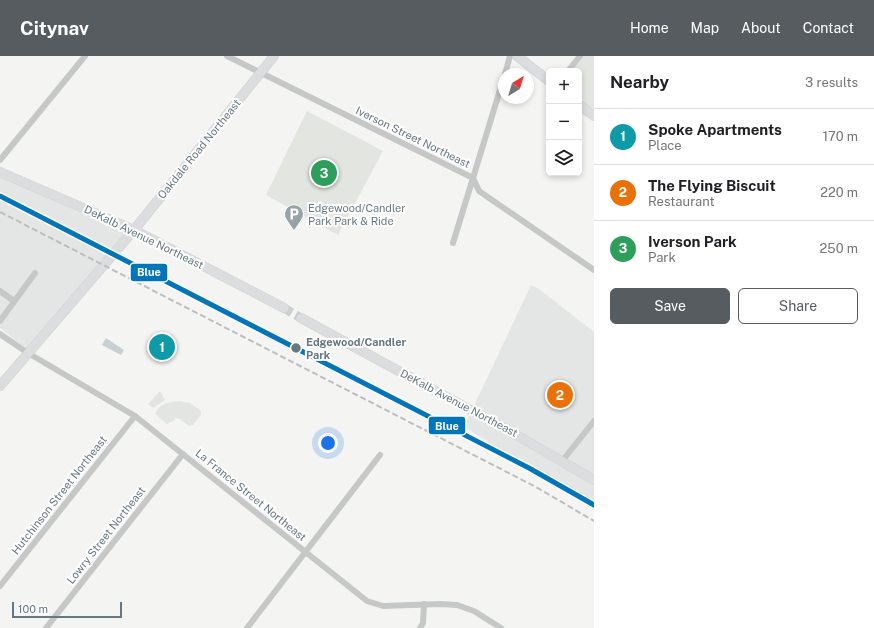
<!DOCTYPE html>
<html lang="en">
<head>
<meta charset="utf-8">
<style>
  :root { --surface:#fff; --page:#f2f2f2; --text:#202124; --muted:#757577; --line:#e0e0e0; --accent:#565c60 }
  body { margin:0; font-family:"Public Sans",sans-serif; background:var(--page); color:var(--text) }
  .controls { position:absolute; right:12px; top:12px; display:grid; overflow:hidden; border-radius:6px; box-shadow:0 2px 6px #0003 }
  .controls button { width:36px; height:36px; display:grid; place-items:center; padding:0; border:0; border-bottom:1px solid var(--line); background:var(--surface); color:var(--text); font:20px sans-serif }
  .compass { position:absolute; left:498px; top:12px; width:36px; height:36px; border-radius:50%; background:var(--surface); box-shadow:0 2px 6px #0003; rotate:38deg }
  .scale { position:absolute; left:12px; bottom:10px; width:110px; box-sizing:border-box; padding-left:4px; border:2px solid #667881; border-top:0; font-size:11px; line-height:14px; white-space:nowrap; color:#667881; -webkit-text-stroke:3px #fff; paint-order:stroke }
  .you { position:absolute; left:328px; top:387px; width:14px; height:14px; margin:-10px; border:3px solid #fff; border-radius:50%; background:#1a73e8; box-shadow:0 0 0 6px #1a73e833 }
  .badge { display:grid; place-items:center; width:26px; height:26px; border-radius:50%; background:var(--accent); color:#fff; font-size:13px; font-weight:700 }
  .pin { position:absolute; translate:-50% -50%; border:2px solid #fff; box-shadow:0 1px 4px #0006 }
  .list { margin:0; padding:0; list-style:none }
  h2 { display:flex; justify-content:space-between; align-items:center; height:52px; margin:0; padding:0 16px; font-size:17px }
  h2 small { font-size:13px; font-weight:400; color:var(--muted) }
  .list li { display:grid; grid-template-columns:26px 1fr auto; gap:12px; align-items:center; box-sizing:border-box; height:56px; padding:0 16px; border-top:1px solid var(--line) }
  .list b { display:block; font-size:15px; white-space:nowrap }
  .list p { margin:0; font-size:13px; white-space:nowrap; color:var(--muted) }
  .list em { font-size:13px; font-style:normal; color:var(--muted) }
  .actions { display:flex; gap:8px; padding:12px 16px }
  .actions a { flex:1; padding:9px 0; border:1px solid var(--accent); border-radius:6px; text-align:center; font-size:14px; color:var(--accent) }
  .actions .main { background:var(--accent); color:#fff }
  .icon { flex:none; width:22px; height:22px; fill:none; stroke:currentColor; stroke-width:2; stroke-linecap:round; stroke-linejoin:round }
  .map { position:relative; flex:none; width:594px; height:572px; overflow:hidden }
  header { display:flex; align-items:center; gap:24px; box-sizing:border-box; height:56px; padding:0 20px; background:var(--accent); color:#fff }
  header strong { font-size:19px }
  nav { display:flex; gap:22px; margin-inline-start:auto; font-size:14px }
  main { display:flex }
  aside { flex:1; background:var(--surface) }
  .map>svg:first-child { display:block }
</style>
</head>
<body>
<header>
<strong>Citynav</strong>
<nav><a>Home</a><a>Map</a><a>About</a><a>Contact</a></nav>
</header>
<main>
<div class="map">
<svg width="594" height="572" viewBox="0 0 594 572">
  <rect width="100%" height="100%" fill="#f4f4f3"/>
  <g fill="#e4e5e5">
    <polygon points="0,115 135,172 34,298 0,272"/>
    <polygon points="531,229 539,233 594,276 594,451 464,371"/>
  </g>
  <g fill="#e3e6e0">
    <polygon points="578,0 594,0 594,57 579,45 579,15 566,15"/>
    <polygon points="307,55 383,95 338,179 266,139"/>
    <polygon points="160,335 165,344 153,352 148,348"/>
    <path d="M179 345 190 347 201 355V359L193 369 189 370 181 364V363L175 362V364L167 368 155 358C160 348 166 346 179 345Z"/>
  </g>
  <polygon fill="#c7d1d2" points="106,282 124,294 121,299 102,289"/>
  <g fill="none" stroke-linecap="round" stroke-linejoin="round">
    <polyline stroke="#c9cfd1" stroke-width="9" stroke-dasharray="9 4.5" stroke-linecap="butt" points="284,252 301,262"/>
    <g stroke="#cfd1d1" stroke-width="10">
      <g id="secondary">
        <polyline points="517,0 549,25"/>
        <polyline points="579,49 594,60"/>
        <polyline points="0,116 134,174 284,252"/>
        <polyline points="301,262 513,377 594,424"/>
        <polyline points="0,330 134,174 274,0"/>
      </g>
    </g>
    <g stroke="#c6c8c8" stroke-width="6">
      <polyline points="227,0 473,122 479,135 594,214"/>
      <polyline points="568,15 580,0"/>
      <polyline points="505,18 510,0"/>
      <polyline points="0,104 85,0"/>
      <polyline points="453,187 504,21"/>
      <polyline points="0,235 14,245"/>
      <polyline points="0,265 35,217"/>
      <polyline points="0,278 28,297 135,360 367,545 383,550 440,548 457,549 474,555 501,572"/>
      <polyline points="563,404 594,365"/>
      <polyline points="0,530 135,360"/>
      <polyline points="46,572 183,398"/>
      <polyline points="247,572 380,399"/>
      <polyline points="420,572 423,567 424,548"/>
    </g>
    <use href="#secondary" stroke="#dcddde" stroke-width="9"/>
    <polyline stroke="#bdbebf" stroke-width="2" stroke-dasharray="6 3" stroke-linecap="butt" points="0,156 536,431 594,465"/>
    <g stroke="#fff" stroke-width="8">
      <polyline id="metro-1" points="0,140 529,412 594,449"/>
    </g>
    <use href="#metro-1" stroke="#0274ba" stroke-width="5"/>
  </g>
  <defs>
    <g id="parking-pin" transform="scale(1)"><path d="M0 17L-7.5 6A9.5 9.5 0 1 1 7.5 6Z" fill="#98a3a9" stroke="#fff"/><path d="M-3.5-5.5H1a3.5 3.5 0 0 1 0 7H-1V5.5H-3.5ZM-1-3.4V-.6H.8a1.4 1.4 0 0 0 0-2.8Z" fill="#fff"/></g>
  </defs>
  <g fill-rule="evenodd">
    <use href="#parking-pin" x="294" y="158"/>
  </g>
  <circle fill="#667881" stroke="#fff" stroke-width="1.5" cx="296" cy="292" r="5.5"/>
  <g text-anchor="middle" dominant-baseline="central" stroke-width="4" stroke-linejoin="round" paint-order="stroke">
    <g font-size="11" fill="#667881" stroke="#fff">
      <text transform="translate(413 81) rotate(26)">Iverson Street Northeast</text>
      <text transform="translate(199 93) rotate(-51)">Oakdale Road Northeast</text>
      <text transform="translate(144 181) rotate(26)">DeKalb Avenue Northeast</text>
      <text transform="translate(459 347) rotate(28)">DeKalb Avenue Northeast</text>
      <text transform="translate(59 439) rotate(-52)">Hutchinson Street Northeast</text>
      <text transform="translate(251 439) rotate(39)">La France Street Northeast</text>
      <text transform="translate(106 479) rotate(-52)">Lowry Street Northeast</text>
    </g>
    <g font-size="11" fill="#667881" stroke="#fff" text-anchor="start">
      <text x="308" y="152">Edgewood/Candler<tspan x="308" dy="13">Park Park &amp; Ride</tspan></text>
    </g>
    <g font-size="11" font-weight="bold" fill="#667881" stroke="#fff" text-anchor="start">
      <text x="306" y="286">Edgewood/Candler<tspan x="306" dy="13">Park</tspan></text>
    </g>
  </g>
  <g stroke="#fff" stroke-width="1.5">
    <rect x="130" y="207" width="38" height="19" rx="4" fill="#0274ba"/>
    <rect x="428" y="360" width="38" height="19" rx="4" fill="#0274ba"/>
  </g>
  <g font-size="11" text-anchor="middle" font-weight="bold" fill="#fff">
    <text x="149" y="220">Blue</text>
    <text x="447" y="374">Blue</text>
  </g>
</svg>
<div class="controls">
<button>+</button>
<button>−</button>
<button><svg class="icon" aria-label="layers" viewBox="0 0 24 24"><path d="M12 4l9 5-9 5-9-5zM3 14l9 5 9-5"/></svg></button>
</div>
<svg class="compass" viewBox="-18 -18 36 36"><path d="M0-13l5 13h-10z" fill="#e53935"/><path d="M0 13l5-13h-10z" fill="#757577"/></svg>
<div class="scale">100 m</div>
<div class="you"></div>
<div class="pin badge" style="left:162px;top:291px;background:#0f9aa8">1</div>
<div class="pin badge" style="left:560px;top:339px;background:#e8710a">2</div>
<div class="pin badge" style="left:324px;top:117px;background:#2e9e5b">3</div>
</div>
<aside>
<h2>Nearby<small>3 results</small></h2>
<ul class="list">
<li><span class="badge" style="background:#0f9aa8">1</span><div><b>Spoke Apartments</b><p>Place</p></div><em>170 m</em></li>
<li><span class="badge" style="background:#e8710a">2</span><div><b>The Flying Biscuit</b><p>Restaurant</p></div><em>220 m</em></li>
<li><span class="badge" style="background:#2e9e5b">3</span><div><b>Iverson Park</b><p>Park</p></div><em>250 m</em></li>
</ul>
<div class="actions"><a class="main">Save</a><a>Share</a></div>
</aside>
</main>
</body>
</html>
